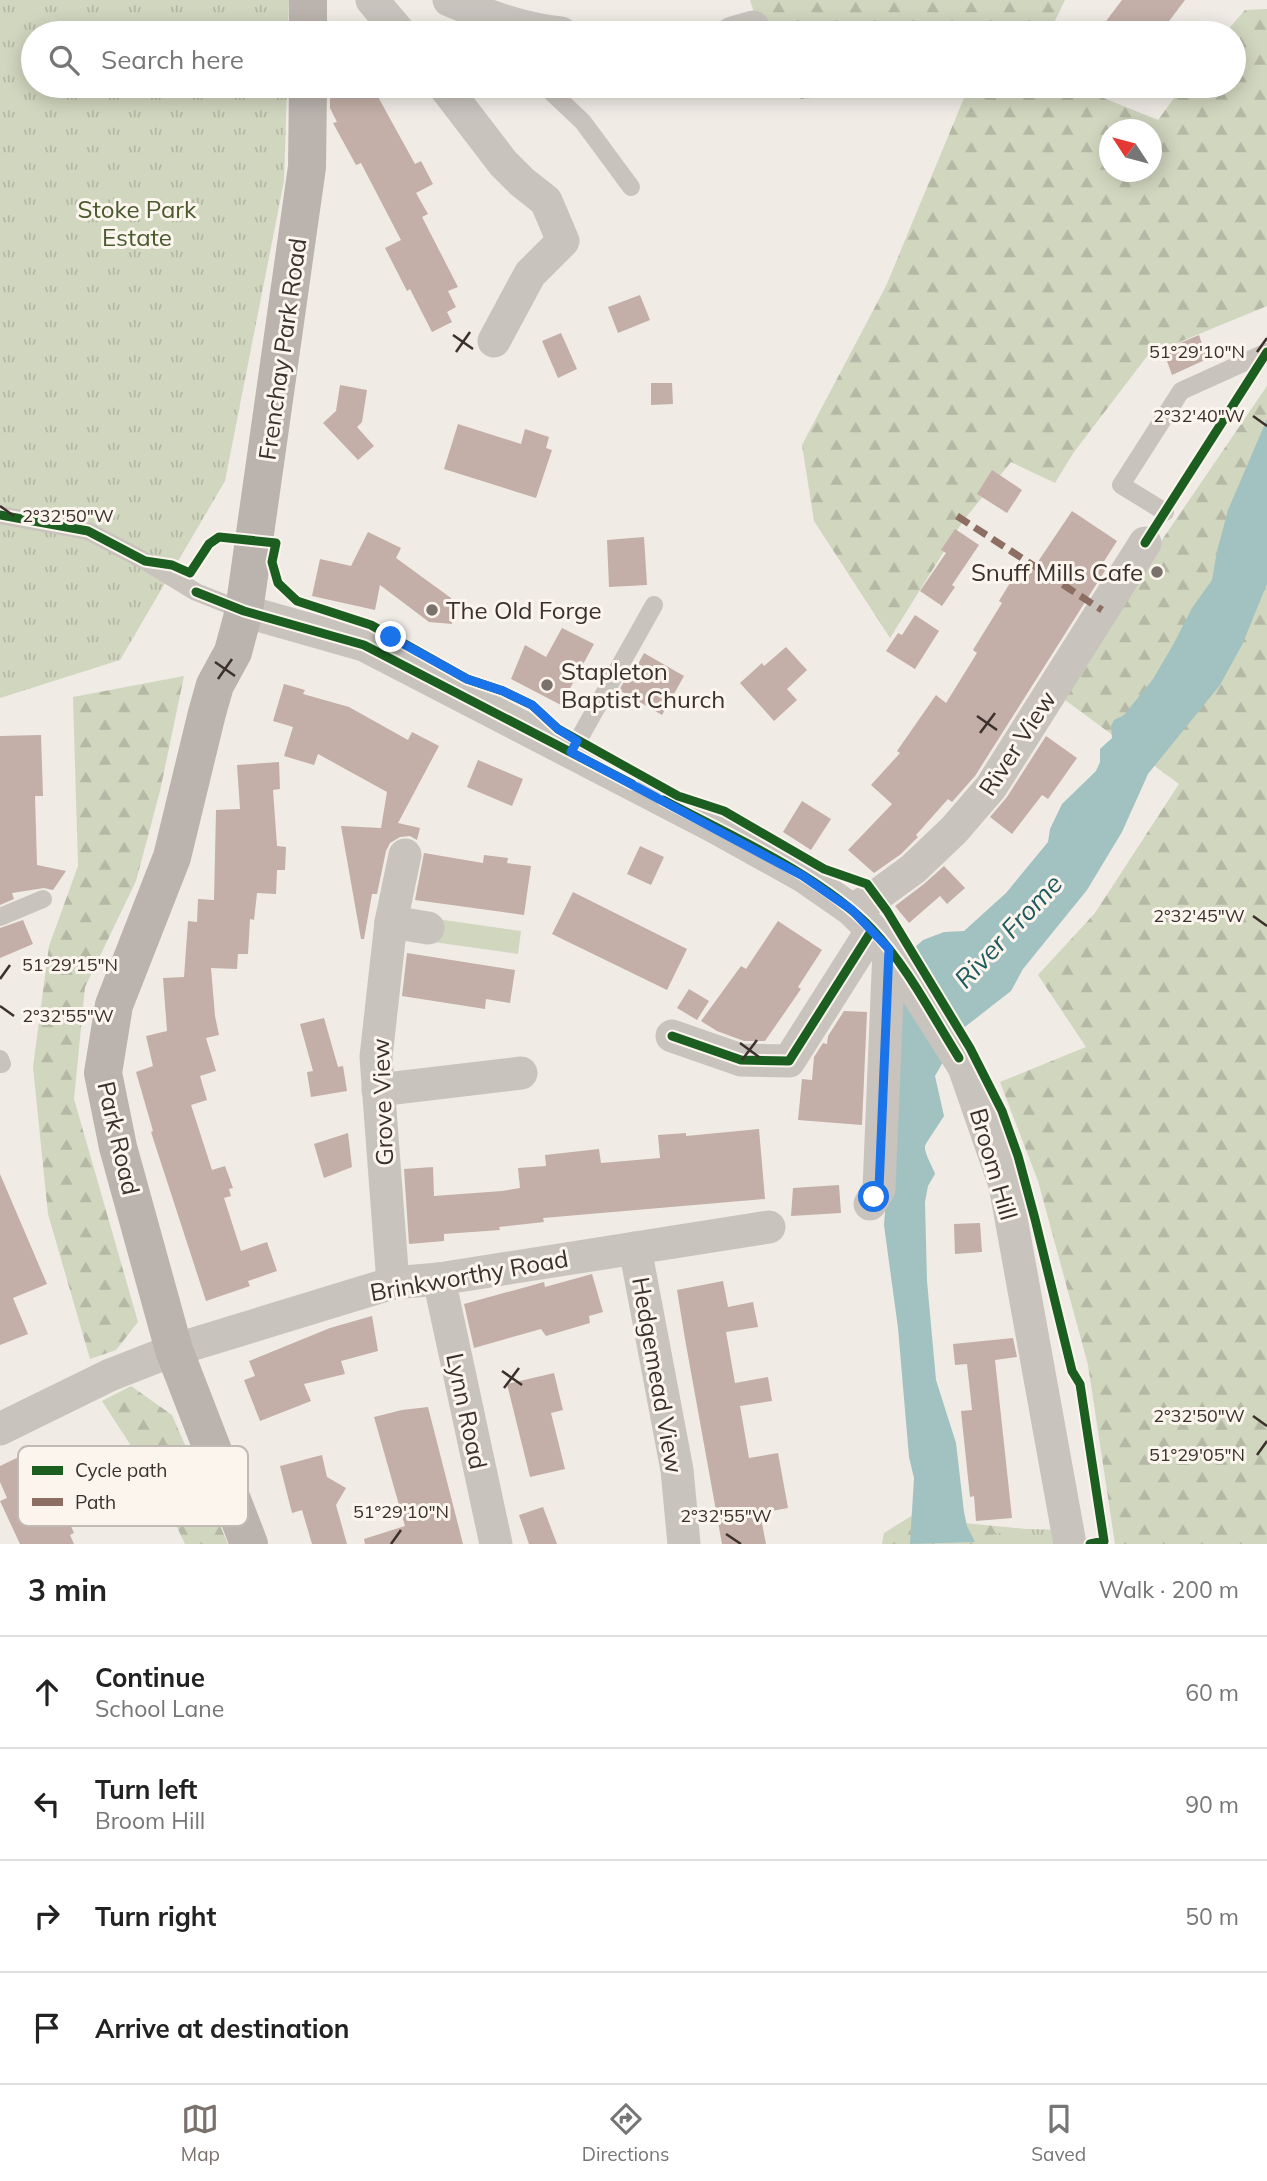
<!DOCTYPE html>
<html lang="en">
<head>
<meta charset="utf-8">
<style>
  :root { --surface:#fff; --page:#f6f6f6; --text:#222; --muted:#767676; --line:#e0e0e0; --accent:#7a716c }
  body { margin:0; font-family:Mulish,sans-serif; background:var(--page); color:var(--text) }
  .compass { position:absolute; left:1099px; top:119px; width:63px; height:63px; border-radius:50%; background:var(--surface); box-shadow:0 4px 18px #0003; rotate:306deg }
  .stop { position:absolute; width:21px; height:21px; margin:-16px; border:5px solid #1a73e8; border-radius:50%; background:#fff }
  .stop.end { background:#1a73e8; border-color:#fff; box-shadow:0 2px 7px #0008 }
  .list { margin:0; padding:0; list-style:none }
  h2 { display:flex; justify-content:space-between; align-items:center; height:91px; margin:0; padding:0 28px; font-size:30px }
  h2 small { font-size:23px; font-weight:400; color:var(--muted) }
  .list li { display:grid; grid-template-columns:46px 1fr auto; gap:21px; align-items:center; box-sizing:border-box; height:112px; padding:0 28px; border-top:2px solid var(--line) }
  .list b { display:block; font-size:26px; white-space:nowrap }
  .list p { margin:0; font-size:23px; white-space:nowrap; color:var(--muted) }
  .list em { font-size:23px; font-style:normal; color:var(--muted) }
  .icon { flex:none; width:38px; height:38px; fill:none; stroke:currentColor; stroke-width:2; stroke-linecap:round; stroke-linejoin:round }
  .map { position:relative; flex:none; width:1267px; height:1544px; overflow:hidden }
  .search { position:absolute; background:var(--surface); box-shadow:0 4px 18px #0003; left:21px; right:21px; top:21px; height:77px; display:flex; align-items:center; gap:18px; box-sizing:border-box; padding:0 24px; border-radius:38px; color:var(--muted); font-size:26px }
  .sheet { height:539px; background:var(--surface) }
  nav { display:flex; justify-content:space-around; align-items:center; box-sizing:border-box; height:98px; border-top:2px solid var(--line); background:var(--surface); font-size:19px; color:var(--muted) }
  nav a { display:grid; justify-items:center; gap:4px }
  nav .on { color:var(--accent) }
  .map>svg:first-child { display:block }
</style>
</head>
<body>
<div class="map">
<svg width="1267" height="1544" viewBox="0 0 1267 1544">
  <defs>
    <pattern id="forest-firs" width="22" height="20" patternUnits="userSpaceOnUse" patternTransform="scale(1.75)"><rect width="22" height="20" fill="#d1d6bf"/><path d="M5 1l3.5 6h-7zM16 11l3.5 6h-7z" fill="#b4b8a4"/></pattern>
    <pattern id="park-tufts" width="24" height="20" patternUnits="userSpaceOnUse" patternTransform="scale(1.75)"><rect width="24" height="20" fill="#d1d6bf"/><path d="M3 7l-1-3M5 7V3M7 7l1-3M15 17l-1-3M17 17v-4M19 17l1-3" fill="none" stroke="#b4b8a4"/></pattern>
  </defs>
  <rect width="100%" height="100%" fill="#f0ebe5"/>
  <polygon fill="#d1d6bf" points="430,918 521,931 518,954 426,941"/>
  <g fill="url(#forest-firs)" fill-rule="evenodd">
    <polygon points="750,0 1065,0 1049,33 761,33"/>
    <path d="M1267 9V306L1148 355 1074 452 1055 483 1011 462 963 521 890 638 814 521 802 445 886 286 969 86H1085L1101 97 1158 120 1183 86H1234V33H1225L1245 10ZM1110 130H1152V172H1110Z"/>
    <polygon points="790,86 937,86 801,99"/>
    <polygon points="1267,386 1267,1544 1115,1544 1088,1365 1038,1181 1000,1082 1086,1047 1038,975 1095,913 1179,784 1065,700 1149,559"/>
    <polygon points="184,676 160,791 136,881 85,987 74,1099 138,1322 116,1350 90,1359 48,1214 33,1067 49,946 78,866 73,697"/>
    <polygon points="131,1386 172,1415 228,1544 185,1544 159,1489 102,1401"/>
    <polygon points="921,1510 964,1523 1026,1529 1057,1530 1059,1544 882,1544 884,1533"/>
  </g>
  <g fill="url(#park-tufts)">
    <polygon points="0,0 289,0 288,33 33,33 33,86 287,86 284,181 225,481 120,660 0,698"/>
    <polygon points="1026,1529 1057,1530 1059,1544 982,1544 982,1536"/>
  </g>
  <path fill="#a1c2c1" d="M1267 419V584L1242 645 1220 685 1148 774 1122 832 1087 890 1023 969 1011 991 961 1030 935 1076 944 1116C941 1121 926 1143 925 1146 924 1153 933 1167 935 1174L928 1186 925 1202 927 1281 936 1380 956 1443 964 1512 967 1526 975 1542 910 1544 914 1478 909 1457 898 1328 884 1225 904 957 923 940 944 932 964 931 1006 893 1048 842 1050 829 1062 804 1096 771 1100 762V749L1112 738 1111 726 1114 720 1124 715 1153 679 1173 645 1192 608 1212 580 1217 551 1228 510Z"/>
  <g fill="#c3afa7">
    <polygon points="1122,0 1185,0 1160,33 1097,33"/>
    <polygon points="330,86 372,86 415,164 421,161 433,184 416,193 428,214 422,217 458,287 448,291 456,307 447,312 452,322 432,332 410,289 407,291 385,248 401,240 361,163 356,165 333,123 337,122 330,108"/>
    <polygon points="640,295 650,320 618,333 608,307"/>
    <polygon points="561,333 577,369 558,378 542,341"/>
    <polygon points="1199,335 1207,359 1172,375 1163,350"/>
    <polygon points="651,383 672,383 673,404 651,405"/>
    <polygon points="340,385 367,390 362,422 357,427 374,446 358,460 323,423 336,411"/>
    <polygon points="458,424 521,444 525,429 549,437 546,448 552,450 536,498 444,469"/>
    <polygon points="992,470 1022,490 1007,513 977,494"/>
    <polygon points="1072,511 1117,541 1101,566 1106,569 975,776 952,802 948,799 916,835 918,837 901,854 874,873 848,850 892,804 871,785 900,753 897,751 936,695 946,703 977,653 973,650 1002,603 999,601 1019,568 1029,575"/>
    <polygon points="955,529 979,545 952,585 955,587 942,606 920,591 946,553 941,550"/>
    <polygon points="368,532 401,548 396,558 451,598 452,624 429,622 380,585 375,610 312,596 320,559 351,566"/>
    <polygon points="644,537 647,585 609,587 607,540"/>
    <polygon points="915,615 939,631 915,669 886,651 898,633 902,635"/>
    <polygon points="562,628 594,644 561,705 511,679 525,645 546,657"/>
    <polygon points="786,647 807,670 787,689 797,700 774,721 740,683 762,663 764,666"/>
    <polygon points="644,653 684,676 662,715 619,690 634,665 637,666"/>
    <polygon points="284,684 305,690 303,694 349,707 408,740 412,732 439,746 398,823 420,828 417,840 410,836 400,837 390,843 386,851 377,894 372,894 364,939 361,939 341,826 381,828 387,792 318,754 314,765 284,756 293,727 273,721"/>
    <polygon points="41,735 43,796 35,796 37,865 66,871 53,890 44,888 12,893 14,899 0,905 0,736"/>
    <polygon points="1046,736 1077,758 1048,799 1042,795 1012,834 990,817 1007,797"/>
    <polygon points="478,760 523,779 512,806 467,787"/>
    <polygon points="279,762 280,789 273,790 277,846 286,847 285,870 277,870 276,894 257,893 254,920 250,919 248,954 238,954 237,969 211,968 215,1016 219,1035 206,1038 216,1071 200,1076 207,1100 191,1105 212,1170 225,1166 233,1188 229,1189 231,1196 224,1198 241,1251 267,1242 277,1271 248,1281 250,1286 206,1301 151,1132 153,1131 136,1072 153,1066 146,1036 167,1031 163,978 184,977 188,921 197,922 198,899 214,900 216,810 240,809 237,765"/>
    <polygon points="802,801 831,819 811,850 783,832"/>
    <polygon points="640,846 664,857 651,885 627,874"/>
    <polygon points="424,853 483,863 484,855 508,858 507,863 531,866 524,915 415,900"/>
    <polygon points="944,866 965,888 947,904 940,896 909,923 895,906 924,884"/>
    <polygon points="573,892 687,949 667,990 552,934"/>
    <polygon points="23,920 33,944 0,958 0,928"/>
    <polygon points="778,921 822,950 798,987 801,989 765,1041 744,1041 717,1031 701,1021 741,966 746,969"/>
    <polygon points="407,953 515,970 510,1003 486,999 485,1009 402,996"/>
    <polygon points="689,989 709,1001 697,1020 677,1008"/>
    <polygon points="844,1011 867,1012 862,1125 798,1120 802,1079 812,1080 814,1057 823,1043 827,1044 828,1036"/>
    <polygon points="324,1018 338,1067 343,1066 347,1091 311,1097 307,1072 313,1071 300,1024"/>
    <polygon points="759,1129 765,1199 543,1218 544,1222 499,1227 500,1230 444,1234 444,1241 409,1244 404,1169 433,1167 434,1196 502,1191 520,1188 518,1168 546,1166 545,1155 599,1149 601,1163 660,1158 658,1135 686,1133 686,1136"/>
    <polygon points="348,1133 352,1167 324,1178 314,1144"/>
    <polygon points="0,1174 47,1284 13,1298 28,1334 0,1345"/>
    <polygon points="839,1185 841,1213 791,1216 793,1188"/>
    <polygon points="980,1223 982,1252 955,1254 954,1224"/>
    <polygon points="592,1274 603,1312 589,1316 590,1323 546,1336 541,1329 474,1348 464,1304 544,1282 545,1287"/>
    <polygon points="723,1281 728,1307 753,1302 758,1327 726,1332 735,1383 768,1377 772,1401 740,1406 749,1458 778,1453 788,1508 760,1513 766,1544 722,1544 685,1339 677,1290"/>
    <polygon points="372,1316 378,1351 341,1361 345,1374 304,1384 311,1401 260,1421 244,1380 255,1376 249,1361 330,1328"/>
    <polygon points="1013,1338 1017,1357 995,1360 1012,1518 976,1521 974,1496 970,1497 961,1411 972,1410 967,1364 955,1365 953,1344"/>
    <polygon points="554,1373 563,1410 551,1413 565,1469 530,1477 507,1384"/>
    <polygon points="428,1407 463,1544 365,1544 364,1539 405,1526 374,1417 402,1410"/>
    <polygon points="25,1454 50,1507 60,1502 74,1533 70,1535 74,1544 20,1544 0,1501 7,1498 0,1482 0,1466"/>
    <polygon points="322,1455 327,1477 346,1488 336,1505 347,1544 312,1544 302,1510 292,1513 280,1466"/>
    <polygon points="543,1507 557,1544 529,1544 519,1515"/>
  </g>
  <g fill="none" stroke-linecap="round" stroke-linejoin="round">
    <g stroke="#c9c3be" stroke-width="18">
      <polyline points="545,86 583,122 631,187"/>
      <polyline points="1165,512 1121,485 1181,391 1267,352"/>
      <polyline points="0,515 88,531 145,561 196,592 244,611"/>
      <polyline points="571,753 654,605"/>
      <polyline points="0,917 43,899"/>
      <polyline points="0,1059 2,1064 0,1064"/>
    </g>
    <g stroke="#c9c3be" stroke-width="33">
      <polyline points="372,0 400,33"/>
      <path d="M449 0C485 15 522 29 561 33"/>
      <polyline points="732,33 753,27"/>
      <polyline points="444,86 503,163 522,182 546,201 563,241 530,274 494,341"/>
      <polyline points="244,611 364,645 715,827 803,876 852,910 872,930 889,949 964,1067 1005,1185 1070,1544"/>
      <polyline points="852,910 876,896 913,869 954,830 991,787 1145,543"/>
      <polyline points="391,922 428,928"/>
      <polyline points="672,1036 741,1060 789,1061 872,930"/>
      <polyline points="378,1090 521,1073"/>
      <polyline points="870,1204 879,1189 889,949"/>
      <polyline points="635,1248 677,1470 684,1544"/>
      <polyline points="439,1279 496,1544"/>
      <polyline points="393,1283 376,1057 391,922 405,855"/>
      <polyline points="0,1429 110,1375 174,1350 393,1283 439,1279 769,1227"/>
    </g>
    <g stroke="#bab3ae" stroke-width="38">
      <polyline points="308,33 308,0"/>
      <polyline points="249,1544 174,1350 118,1147 103,1073 114,1005 172,857 207,713 215,685 233,652 244,611 307,167 308,86"/>
    </g>
    <polyline stroke="#8d6e63" stroke-width="7" stroke-dasharray="14 7" stroke-linecap="butt" points="957,516 1102,610"/>
    <g stroke="#fbf5ee" stroke-width="13">
      <g id="cycleway">
        <polyline points="0,515 88,531 145,561 172,565 190,573 209,544 219,537 276,543 272,562 278,583 297,601 371,625 467,679 503,691 532,705 558,729 678,796 724,811 824,869 867,884 887,911 970,1048 1002,1111 1018,1156 1035,1219 1072,1371 1080,1384 1104,1541 1090,1544"/>
        <polyline points="1145,543 1267,352"/>
        <polyline points="196,592 244,611 364,645 632,784"/>
        <path d="M663 800C728 834 822 876 872 929 907 966 932 1015 959 1058"/>
        <polyline points="672,1036 741,1060 789,1061 872,930"/>
      </g>
    </g>
    <use href="#cycleway" stroke="#1b5e20" stroke-width="9"/>
  </g>
  <g fill="none" stroke-linecap="round" stroke-linejoin="round">
    <polyline stroke="#1a73e8" stroke-width="9" points="391,637 467,679 503,691 532,705 558,729 577,741 571,752 803,876 852,910 889,949 879,1189 874,1197"/>
  </g>
  <path fill="none" stroke="#3b302b" stroke-width="2.5" d="M453 335 473 349M456 352 470 332M1257 352 1267 338M1253 416 1267 426M0 506 14 516M215 662 235 676M218 679 232 659M977 716 997 730M980 733 995 713M1253 916 1267 926M0 979 10 965M0 1006 14 1016M740 1043 759 1057M742 1060 757 1040M502 1371 522 1385M504 1388 519 1368M1253 1416 1267 1426M1257 1455 1267 1441M726 1534 741 1544M391 1544 401 1530"/>
  <g fill="#7a716c" stroke="#fbf5ee" stroke-width="2.5">
    <circle cx="1157" cy="572" r="7"/>
    <circle cx="432" cy="610" r="7"/>
    <circle cx="547" cy="685" r="7"/>
  </g>
  <g text-anchor="middle" dominant-baseline="central" stroke-width="6" stroke-linejoin="round" paint-order="stroke">
    <g font-size="24" fill="#4a5a2e" stroke="#fbf5ee">
      <text x="137" y="209">Stoke Park<tspan x="137" dy="28">Estate</tspan></text>
    </g>
    <g font-size="24" fill="#3b302b" stroke="#fbf5ee">
      <text transform="translate(282 349) rotate(-82)">Frenchay Park Road</text>
      <text transform="translate(1017 743) rotate(-57)">River View</text>
      <text transform="translate(382 1102) rotate(-92)">Grove View</text>
      <text transform="translate(119 1138) rotate(77)">Park Road</text>
      <text transform="translate(994 1164) rotate(74)">Broom Hill</text>
      <text transform="translate(469 1275) rotate(-10)">Brinkworthy Road</text>
      <text transform="translate(658 1375) rotate(80)">Hedgemead View</text>
      <text transform="translate(467 1411) rotate(78)">Lynn Road</text>
    </g>
    <g font-size="24" fill="#3b302b" stroke="#fbf5ee" text-anchor="start">
      <text x="1143" y="572" text-anchor="end">Snuff Mills Cafe</text>
      <text x="446" y="610">The Old Forge</text>
      <text x="561" y="671">Stapleton<tspan x="561" dy="28">Baptist Church</tspan></text>
    </g>
    <g font-size="26" font-style="italic" fill="#1f5a5e" stroke="#fbf5ee">
      <text transform="translate(1008 931) rotate(-47)">River Frome</text>
    </g>
  </g>
  <rect x="18" y="1446" width="230" height="80" rx="10" fill="#fbf5ee" stroke="#c1bab4" stroke-width="2"/>
  <rect x="32" y="1466" width="31" height="9" fill="#1b5e20"/>
  <rect x="32" y="1498" width="31" height="8" fill="#8d6e63"/>
  <g font-size="19" fill="#3b302b">
    <text x="75" y="1477">Cycle path</text>
    <text x="75" y="1509">Path</text>
  </g>
  <g font-size="18" text-anchor="middle" fill="#3b302b" stroke="#fbf5ee" stroke-width="6" stroke-linejoin="round" paint-order="stroke">
    <text x="1197" y="358">51°29'10"N</text>
    <text x="1199" y="422">2°32'40"W</text>
    <text x="68" y="522">2°32'50"W</text>
    <text x="1199" y="922">2°32'45"W</text>
    <text x="70" y="971">51°29'15"N</text>
    <text x="68" y="1022">2°32'55"W</text>
    <text x="1199" y="1422">2°32'50"W</text>
    <text x="1197" y="1461">51°29'05"N</text>
    <text x="401" y="1518">51°29'10"N</text>
    <text x="726" y="1522">2°32'55"W</text>
  </g>
</svg>
<svg class="compass" viewBox="-18 -18 36 36"><path d="M0-13l5 13h-10z" fill="#e53935"/><path d="M0 13l5-13h-10z" fill="#767676"/></svg>
<div class="stop" style="left:874px;top:1197px"></div>
<div class="stop end" style="left:391px;top:637px"></div>
<div class="search"><svg class="icon" aria-label="search" viewBox="0 0 24 24"><circle cx="10" cy="10" r="6"/><path d="M15 15l6 6"/></svg>Search here</div>
</div>
<section class="sheet">
<h2>3 min<small>Walk · 200 m</small></h2>
<ul class="list">
<li><svg class="icon" aria-label="ahead" viewBox="0 0 24 24"><path d="M12 20V5M6 11l6-6 6 6"/></svg><div><b>Continue</b><p>School Lane</p></div><em>60 m</em></li>
<li><svg class="icon" aria-label="left" viewBox="0 0 24 24"><path d="M17 20v-9H6M10 6l-5 5 5 5"/></svg><div><b>Turn left</b><p>Broom Hill</p></div><em>90 m</em></li>
<li><svg class="icon" aria-label="right" viewBox="0 0 24 24"><path d="M7 20v-9h11M14 6l5 5-5 5"/></svg><div><b>Turn right</b></div><em>50 m</em></li>
<li><svg class="icon" aria-label="arrive" viewBox="0 0 24 24"><path d="M6 21V4h12l-3 4 3 4H6"/></svg><div><b>Arrive at destination</b></div></li>
</ul>
</section>
<nav>
<a class="on"><svg class="icon" aria-label="map" viewBox="0 0 24 24"><path d="M3 6l6-2 6 2 6-2v14l-6 2-6-2-6 2zM9 4v14M15 6v14"/></svg>Map</a>
<a><svg class="icon" aria-label="directions" viewBox="0 0 24 24"><path d="M12 3l9 9-9 9-9-9zM9 14v-3h6M13 9l2 2-2 2"/></svg>Directions</a>
<a><svg class="icon" aria-label="saved" viewBox="0 0 24 24"><path d="M7 4h10v16l-5-4-5 4z"/></svg>Saved</a>
</nav>
</body>
</html>
